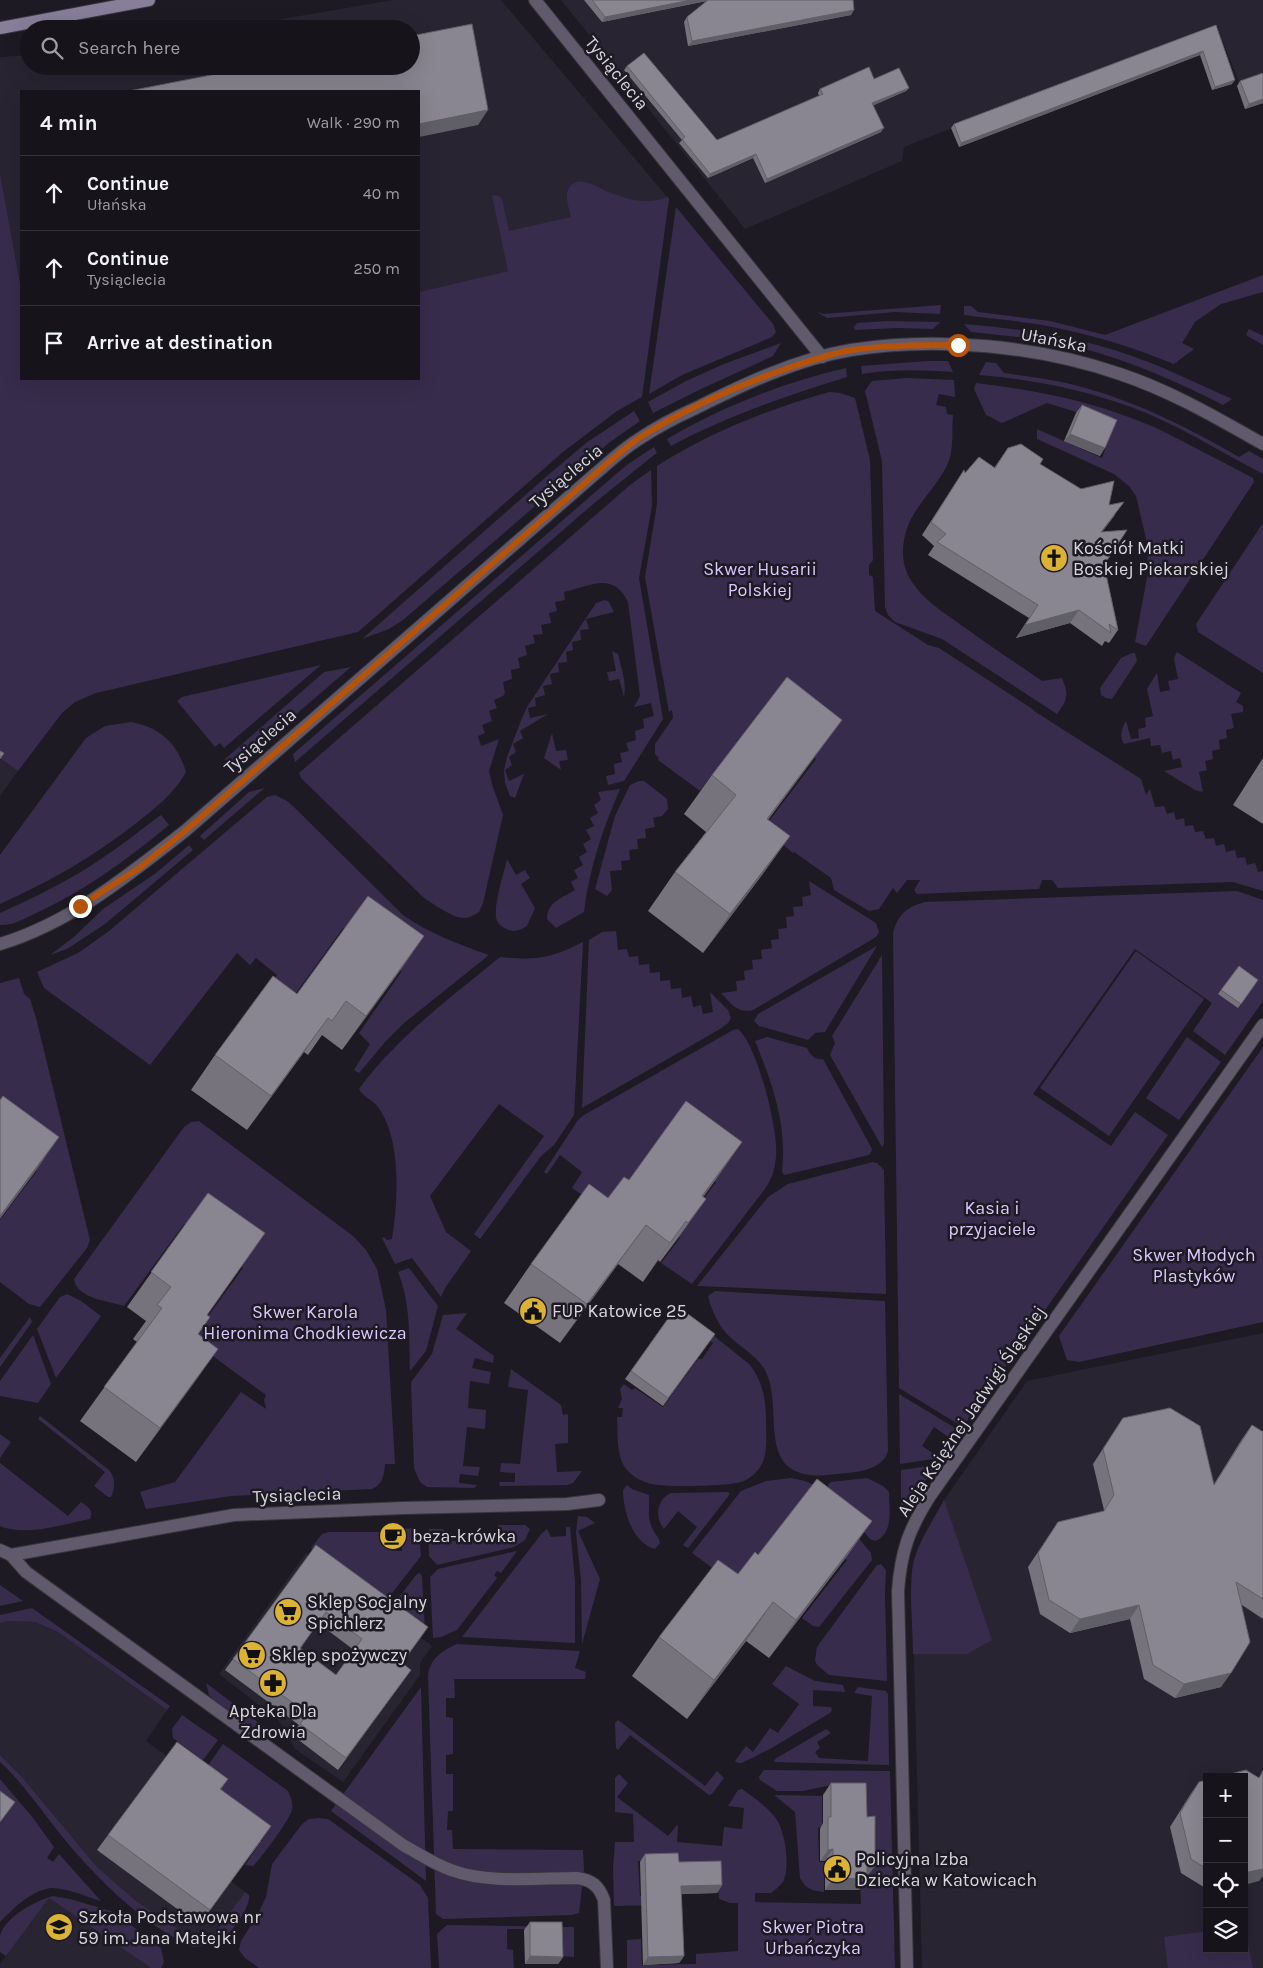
<!DOCTYPE html>
<html lang="en">
<head>
<meta charset="utf-8">
<style>
  :root { --surface:#16141a; --page:#232127; --text:#f1f3f6; --muted:#9e9ea2; --line:#353339 }
  body { margin:0; font-family:Karla,sans-serif; background:var(--page); color:var(--text) }
  .controls { position:absolute; right:15px; bottom:15px; display:grid; overflow:hidden; border-radius:0px; box-shadow:0 5px 20px #0002 }
  .controls button { width:45px; height:45px; display:grid; place-items:center; padding:0; border:0; border-bottom:1px solid var(--line); background:var(--surface); color:var(--text); font:25px sans-serif }
  .stop { position:absolute; width:15px; height:15px; margin:-11px; border:4px solid #b45309; border-radius:50%; background:#fff }
  .stop.end { background:#b45309; border-color:#fff; box-shadow:0 1px 5px #0008 }
  .list { margin:0; padding:0; list-style:none }
  h2 { display:flex; justify-content:space-between; align-items:center; height:65px; margin:0; padding:0 20px; font-size:21px }
  h2 small { font-size:16px; font-weight:400; color:var(--muted) }
  .list li { display:grid; grid-template-columns:32px 1fr auto; gap:15px; align-items:center; box-sizing:border-box; height:75px; padding:0 20px; border-top:1px solid var(--line) }
  .list b { display:block; font-size:19px; white-space:nowrap }
  .list p { margin:0; font-size:16px; white-space:nowrap; color:var(--muted) }
  .list em { font-size:16px; font-style:normal; color:var(--muted) }
  .icon { flex:none; width:28px; height:28px; fill:none; stroke:currentColor; stroke-width:2; stroke-linecap:round; stroke-linejoin:round }
  .map { position:relative; flex:none; width:1263px; height:1968px; overflow:hidden }
  .search { position:absolute; background:var(--surface); box-shadow:0 5px 20px #0002; left:20px; top:20px; width:400px; height:55px; display:flex; align-items:center; gap:12px; box-sizing:border-box; padding:0 18px; border-radius:28px; color:var(--muted); font-size:19px }
  .panel { position:absolute; background:var(--surface); box-shadow:0 5px 20px #0002; left:20px; top:90px; width:400px; height:290px; border-radius:0px }
  .map>svg:first-child { display:block }
</style>
</head>
<body>
<div class="map">
<svg width="1263" height="1968" viewBox="0 0 1263 1968">
  <rect width="100%" height="100%" fill="#1d1a23"/>
  <g fill="#292432" fill-rule="evenodd">
    <polygon points="393,0 501,0 669,199 508,271 419,292 419,91 21,91 21,289 0,173 0,57 29,55 29,66 411,66 411,29 224,29"/>
    <polygon points="561,0 1263,0 1263,74 1239,82 1216,24 904,147 902,161 745,229"/>
    <polygon points="0,758 18,771 0,796"/>
    <path d="M1263 1333V1968H922L912 1578 914 1561 920 1545 944 1500 1027 1381ZM1207 1777H1244V1949H1207Z"/>
    <polygon points="306,1553 432,1646 420,1663 420,1675 343,1782 295,1749 278,1720 219,1674"/>
    <polygon points="8,1621 35,1622 58,1632 167,1710 146,1741 218,1794 210,1804 261,1841 231,1881 245,1892 211,1938 195,1940 136,1901 97,1867 21,1776 0,1755 0,1623"/>
    <polygon points="49,1898 151,1968 0,1968 0,1964"/>
  </g>
  <g fill="#382c4c">
    <path d="M0 173 21 289V379H419V292L508 271 492 195 499 196 502 199 509 231 571 217C568 205 561 187 577 182 588 179 603 191 614 194 631 201 650 204 668 197L669 199 642 397 617 411 563 452 358 632 96 693 75 702 62 713 18 771 0 758Z"/>
    <polygon points="676,207 773,324 776,332 772,337 682,375 649,394"/>
    <path d="M1263 275V292L1221 304 1195 322 1182 343 1194 349 1174 364C1134 348 1094 335 1052 327 1023 321 993 319 964 315V306H971L978 312 1050 321 1105 335Z"/>
    <polygon points="941,305 940,314 895,312 827,318 817,312 823,314"/>
    <polygon points="887,321 940,322 933,329 897,328 855,330 854,327 857,323"/>
    <path d="M964 324C1020 329 1076 336 1129 355 1165 367 1198 384 1232 399L1223 405C1178 382 1131 361 1081 348 1045 339 1008 336 971 332Z"/>
    <polygon points="1249,329 1263,336 1263,345 1246,335"/>
    <polygon points="781,343 773,356 701,389 653,413 648,402 686,381 724,364"/>
    <path d="M927 361H948L953 372C922 370 893 369 862 374L861 366Z"/>
    <path d="M986 362 996 363 1004 373C1025 376 1045 378 1066 383 1127 397 1184 425 1239 457L1249 451 1263 459V474C1219 451 1177 424 1131 407 1082 389 1030 379 979 375Z"/>
    <path d="M846 368 847 377C786 396 727 416 671 446L667 439C721 407 784 382 846 368Z"/>
    <path d="M907 378 954 380 955 397 939 394 936 405 946 407 947 414 953 415C952 427 953 441 951 453 947 476 920 500 910 521 903 536 900 557 907 573 918 597 943 612 964 627 990 646 1016 663 1042 681L1062 678C1069 695 1068 699 1057 714L942 639 895 622 888 615 885 607 882 461 865 391 872 381Z"/>
    <path d="M976 383C1037 390 1097 402 1154 427 1187 443 1220 461 1253 478L1254 482 1146 646 1135 642 1148 572 1147 543 1136 496 1129 486 1114 474 1037 439V429L1102 458 1113 428 1076 412 1047 403 1002 423 986 415 974 389Z"/>
    <path d="M829 392 840 393 855 398 870 460 873 560 869 565V575L873 577 875 611 928 645 939 648 1034 710V711L1141 779 1146 795 1150 789 1155 807 1164 806 1167 814 1174 812 1176 820 1184 818 1185 826 1193 825 1195 832 1203 831 1206 839 1214 838 1216 846 1224 844 1226 852 1235 850 1237 858 1245 857 1247 865 1255 863 1258 872 1263 871V891L1233 882 1058 888 1052 880H1042L1039 889 917 894 914 890 920 880H907L897 893 893 888 879 909 869 911 834 890 831 878 794 852 793 853 763 829 816 759 760 715 700 791 658 760 659 758 655 754V744L673 718 672 710 669 712 645 577 657 504V466C710 432 769 409 829 392Z"/>
    <polygon points="634,411 640,421 610,442 585,463 403,620 389,629 362,639 547,476 586,443"/>
    <polygon points="654,447 657,453 654,455 592,505 295,762 293,754 608,481 628,464"/>
    <path d="M651 470 652 506 639 578 663 719 624 781 608 785 606 776 615 774 614 764 622 762 620 753 629 751 626 743 636 740 635 731 644 728 643 719 654 716 651 703 634 707 640 696 628 602C613 570 588 587 564 592L565 600 555 602 557 611 549 613 551 623 541 625 543 634 533 635 535 643 525 646 527 655 518 658 520 668 511 670 512 679 503 682 505 693 503 696 494 700 497 708 489 711 492 721 482 725 485 733 478 736 481 746 499 739 489 771 492 784 503 815 483 903 479 912C474 915 469 918 464 918 453 918 433 904 423 897L301 778 299 773 630 485Z"/>
    <polygon points="1263,523 1263,673 1198,632 1196,624"/>
    <polygon points="605,600 609,602 614,612 586,619 589,629 580,630 581,640 572,642 573,650 566,652 567,662 558,663 559,672 550,674 552,684 543,686 545,695 535,698 536,706 528,708 530,718 548,714 520,731 523,738 513,744 516,752 509,757 512,765 505,770 509,781 524,774 515,798 510,796 505,783 504,770 507,757 522,718 527,707 596,603"/>
    <path d="M612 651 618 654C621 667 627 683 624 697L619 679 609 681 607 672 616 671Z"/>
    <path d="M1177 652 1241 693 1236 702 1243 706V712L1231 714 1234 728 1226 730 1227 738 1219 740 1220 749 1212 751 1213 759 1205 761 1207 770 1199 772 1203 792 1195 790 1164 771 1182 767 1180 758 1173 760 1171 751 1162 753 1160 745 1151 746 1150 738 1124 744C1119 736 1122 728 1126 721L1131 739 1139 738 1138 729 1146 727 1145 718 1153 716 1147 689 1157 673 1160 692 1170 690 1168 681 1178 679 1174 658Z"/>
    <polygon points="1132,653 1135,653 1137,661 1112,699 1106,698 1101,695 1100,688 1121,658"/>
    <polygon points="321,665 224,748 220,743 215,747 177,701 182,697"/>
    <polygon points="351,667 236,766 230,765 225,759 324,672"/>
    <path d="M131 722C160 727 178 744 186 772 174 794 154 809 135 824 93 857 49 882 0 904V855L86 738 105 726Z"/>
    <polygon points="552,733 556,751 566,750 568,760 559,761 561,770 544,758"/>
    <polygon points="639,781 644,781 667,799 668,809 662,816 653,818 655,827 645,829 646,838 637,839 638,849 629,850 630,860 621,861 622,870 610,871 612,890 607,896 595,889 615,816 630,785"/>
    <polygon points="265,788 261,791 204,840 200,836 249,792"/>
    <path d="M620 789C603 828 589 869 584 912L556 928 547 919C547 902 562 898 575 890L571 882 578 878 574 870 583 865 579 857 587 852 583 844 591 839 586 830 594 826 590 818 598 813 594 805 601 800 598 792Z"/>
    <path d="M275 795 287 801 297 810 403 915C430 934 458 944 489 955L404 1023 386 1041 359 1073 354 1070 370 1044 359 1033 402 971 343 928 291 1000 270 985 277 975 256 958 250 965 237 953 150 1065 44 988 37 972 78 953 109 931 267 797Z"/>
    <path d="M161 815 169 825C127 860 83 892 32 915 22 920 11 926 0 925V913C27 901 53 888 79 873 108 856 134 835 161 815Z"/>
    <polygon points="189,845 193,850 105,924 67,949 50,955 74,937 103,909 156,873"/>
    <path d="M507 859 516 875 525 870 530 878 521 884 535 908 527 926C520 930 514 933 506 929 502 927 499 924 497 921 492 909 504 873 507 859Z"/>
    <path d="M809 881 876 923 879 932 876 937 753 1010C737 1014 731 1003 721 993L737 991 736 981 745 980 744 971 753 969 752 960 762 959 761 950 772 948 771 940 779 939 778 929 787 928 786 917 794 916 793 907 803 906 802 897 811 895Z"/>
    <path d="M1237 891 1263 900V1001L1225 1055 1193 1031 1212 1003 1135 949 1033 1094 1111 1146 1135 1112 1168 1135 963 1427 899 1388 893 933C898 914 907 907 925 902Z"/>
    <polygon points="616,931 618,950 627,949 629,957 638,956 639,965 649,964 650,973 660,972 660,981 670,980 671,989 681,988 682,998 691,996 693,1007 701,1005 703,1014 713,1012 710,992 728,1010 731,1018 728,1023 720,1029 582,1108 589,940 602,932"/>
    <path d="M583 942 574 1115 554 1145 541 1156 480 1239 474 1234 544 1136 499 1104 430 1196 446 1232 471 1251 445 1288 441 1297 412 1258 395 1264 382 1238 384 1237 387 1240 392 1239C398 1201 402 1140 378 1107 373 1100 363 1097 359 1089 398 1036 450 998 500 957 534 961 553 958 583 942Z"/>
    <polygon points="877,946 825,1032 815,1033 808,1040 759,1026 754,1021 758,1014"/>
    <polygon points="1136,951 1204,999 1109,1136 1040,1088"/>
    <polygon points="882,955 884,1144 882,1147 830,1055 835,1043 832,1036"/>
    <polygon points="19,978 24,994 30,999 36,1018 90,1240 87,1248 40,1307 29,1304 0,1282 0,1220 37,1171 0,1144 0,983"/>
    <path d="M738 1029C757 1045 775 1120 776 1145 777 1162 774 1176 765 1189L692 1284 661 1263 680 1238 677 1235 716 1182 659 1138 606 1211 572 1188 582 1172 560 1155 547 1174 544 1172 578 1120 584 1115 733 1030Z"/>
    <path d="M767 1037 807 1048C810 1055 815 1060 823 1059L871 1147 872 1150 869 1155 784 1175 782 1172C787 1124 773 1085 755 1041Z"/>
    <polygon points="1187,1037 1221,1062 1179,1120 1146,1098"/>
    <polygon points="1263,1047 1263,1322 1079,1362 1067,1360 1059,1336"/>
    <path d="M199 1121 353 1236 366 1250 377 1269 386 1310 395 1464H385C384 1476 383 1484 372 1489L231 1496 146 1509 140 1492 175 1482 241 1392 266 1409 264 1400 266 1395 191 1340 243 1268 184 1224 124 1306C109 1301 77 1299 74 1279L184 1127 191 1122Z"/>
    <polygon points="873,1162 877,1163 884,1170 886,1294 697,1286 768,1197 788,1184"/>
    <path d="M409 1268 438 1306 426 1351 410 1371C409 1338 411 1304 398 1272Z"/>
    <path d="M715 1291 885 1301 888 1450C886 1464 869 1470 856 1472 841 1473 825 1477 810 1475 755 1468 786 1402 763 1367 754 1354 740 1347 729 1336 719 1327 711 1309 708 1296Z"/>
    <polygon points="67,1294 81,1301 101,1316 56,1378 37,1329 60,1297"/>
    <path d="M678 1307 749 1364C763 1381 766 1400 766 1421 766 1438 769 1460 756 1472 751 1478 744 1482 736 1483 721 1486 661 1488 648 1483 638 1480 630 1475 624 1466 616 1452 618 1432 617 1417H622L623 1408H618L622 1399 620 1389 624 1384 632 1390 635 1388 663 1407 698 1359H702L713 1343 673 1313Z"/>
    <polygon points="467,1313 456,1329 494,1356 493,1363 475,1358 472,1368 491,1372 489,1384 470,1381 468,1408 486,1410 485,1429 467,1427 463,1466 480,1467 478,1476 460,1474 459,1483 477,1485 474,1488 427,1487 420,1482 414,1468 411,1382 432,1354 443,1315"/>
    <polygon points="30,1317 32,1322 0,1367 0,1358"/>
    <polygon points="33,1335 51,1384 38,1403 0,1396 0,1381"/>
    <polygon points="511,1369 561,1405 563,1415 568,1414 568,1443 555,1444 557,1472 582,1471 573,1483 567,1485 500,1486 499,1482 515,1482 515,1473 500,1472 501,1463 520,1464 528,1390 508,1387"/>
    <polygon points="899,1394 960,1431 954,1441 934,1427 922,1446 940,1458 900,1464"/>
    <path d="M40 1416 109 1470C116 1478 115 1489 111 1497H108L94 1486 105 1472 38 1419Z"/>
    <polygon points="0,1434 11,1442 0,1458"/>
    <path d="M0 1463 68 1516 81 1502C88 1507 94 1510 90 1519 64 1524 25 1537 0 1526Z"/>
    <polygon points="936,1465 906,1510 904,1511 901,1508 901,1470"/>
    <polygon points="791,1478 805,1481 816,1486 871,1553 872,1560 819,1627 813,1626 802,1618 847,1560 790,1516 736,1585 692,1553 741,1491 766,1481"/>
    <path d="M867 1478 883 1486 889 1492C889 1509 894 1534 875 1541L870 1539 829 1491 828 1485 831 1482Z"/>
    <path d="M627 1485 632 1489 649 1495C650 1505 647 1514 651 1525 653 1532 659 1537 660 1543L655 1549C632 1543 623 1510 623 1490Z"/>
    <path d="M728 1492 730 1494 688 1548 683 1545 697 1527 678 1511 664 1529C654 1517 657 1499 671 1493Z"/>
    <path d="M944 1500 992 1640 967 1654H913C913 1628 908 1583 914 1560 920 1539 934 1519 944 1500Z"/>
    <polygon points="578,1516 587,1517 595,1523 578,1531 600,1579 582,1644 581,1580 576,1532"/>
    <polygon points="498,1525 525,1525 530,1529 525,1540 514,1547 437,1565 429,1556 428,1532 429,1529 442,1529 446,1531 446,1541 477,1541 477,1543 498,1541"/>
    <polygon points="566,1527 570,1527 575,1581 575,1643 462,1637 542,1533 547,1529 551,1537 566,1536"/>
    <polygon points="415,1528 419,1531 421,1556 385,1602 311,1548 322,1534 329,1532 381,1532 382,1543 391,1543 392,1551 402,1551 402,1529"/>
    <polygon points="517,1551 501,1573 497,1571 494,1575 497,1578 457,1630 441,1637 433,1638 430,1577 438,1569"/>
    <polygon points="881,1564 886,1570 885,1592 887,1681 829,1675 817,1665 815,1660 817,1647 877,1565"/>
    <polygon points="420,1573 422,1576 425,1631 392,1606 417,1574"/>
    <polygon points="0,1585 23,1601 0,1606"/>
    <polygon points="32,1608 170,1706 167,1710 58,1632 35,1622 8,1621 0,1623 0,1615"/>
    <path d="M457 1644 580 1651 575 1668 586 1672 585 1679H454L455 1698H446V1717L453 1718V1754L446 1755V1774H453V1811H448L447 1830H452L453 1849 583 1850 584 1870 579 1913 572 1915 443 1919 436 1914 428 1676C430 1658 442 1651 457 1644Z"/>
    <polygon points="786,1666 815,1681 843,1685 845,1692 813,1690 813,1706 831,1707 832,1710 830,1713 770,1749 742,1763 738,1763 735,1761 746,1746 753,1752 770,1728 778,1733 799,1704 772,1684"/>
    <polygon points="206,1683 267,1729 259,1730 249,1727 217,1703 209,1695"/>
    <polygon points="421,1687 426,1881 331,1811"/>
    <polygon points="858,1687 886,1691 888,1694 889,1765 774,1762 775,1759 826,1729 831,1733 817,1742 820,1748 815,1752 819,1758 868,1761 872,1696 854,1693"/>
    <polygon points="182,1715 218,1740 203,1760 173,1738 172,1729"/>
    <polygon points="618,1720 705,1786 717,1771 724,1778 712,1794 709,1795 630,1735 618,1750 616,1748 615,1723"/>
    <path d="M223 1744 288 1791C291 1797 293 1803 292 1810 290 1819 260 1860 253 1866L245 1865 262 1840 212 1803 200 1777Z"/>
    <path d="M0 1755 21 1776 97 1867 136 1901 195 1940 211 1938 245 1892 249 1895C251 1906 233 1932 223 1938 215 1943 203 1947 193 1947 143 1926 90 1872 57 1830 38 1806 22 1782 0 1762Z"/>
    <path d="M764 1770 890 1771 895 1968H627V1940L641 1939 642 1965 696 1964V1954L738 1951V1903H730L719 1899 717 1868H675L674 1860 638 1861 640 1896 676 1895 667 1905 614 1906 613 1868 615 1842H634L633 1814 615 1812V1778L619 1774 628 1783 617 1797 668 1836 677 1825 678 1827 677 1842 722 1846 724 1827 742 1829 744 1808 728 1806 738 1790 742 1789C753 1797 766 1806 775 1817 785 1830 790 1864 784 1879 782 1885 776 1889 771 1893H755V1902L861 1904 860 1879 868 1878V1861L832 1785 803 1791H777L760 1780 759 1777Z"/>
    <path d="M0 1779 33 1818 54 1847 47 1858 53 1862 59 1854 101 1901C88 1897 64 1887 51 1888 30 1891 14 1908 0 1922Z"/>
    <path d="M774 1795 822 1796V1827L818 1828 819 1862H824V1892C812 1891 806 1889 800 1878L795 1812Z"/>
    <polygon points="319,1818 328,1819 420,1885 428,1898 431,1968 259,1968 245,1958 239,1950 241,1941 258,1914 266,1897 272,1864 302,1824 309,1819"/>
    <path d="M53 1896 70 1899 114 1912 161 1948 164 1962 161 1968H151L49 1898 6 1956 0 1952C0 1947 0 1941 0 1936 4 1918 36 1900 53 1896Z"/>
    <polygon points="447,1925 574,1927 574,1957 559,1956 558,1929 507,1929 507,1949 513,1950 514,1968 439,1968 437,1934"/>
    <polygon points="1244,1925 1253,1968 1168,1968 1164,1937 1207,1931 1207,1949 1244,1949"/>
  </g>
  <g fill="none" stroke-linecap="round" stroke-linejoin="round">
    <g stroke="#37353d" stroke-width="14">
      <path id="pedestrian" d="M907 1968 898 1591C901 1551 909 1529 930 1496L1263 1025"/>
    </g>
    <g stroke="#37353d" stroke-width="14">
      <g id="minor">
        <polyline points="535,0 822,357"/>
        <path d="M0 944C70 923 129 875 185 831L595 474C609 462 623 449 639 439 657 427 676 417 696 408 744 384 797 359 851 350 938 336 1038 346 1120 374 1171 391 1217 418 1263 444"/>
        <polyline points="0,1550 11,1555 234,1515 403,1508 567,1504 599,1500"/>
        <path d="M11 1555 26 1572 403 1845C419 1854 434 1864 451 1870 488 1884 538 1878 577 1878 592 1880 599 1886 604 1900L607 1968"/>
      </g>
    </g>
    <g stroke="#37353d" stroke-width="14">
      <polyline id="secondary" points="0,28 149,0"/>
    </g>
    <use href="#pedestrian" stroke="#605a6c" stroke-width="12"/>
    <use href="#minor" stroke="#605a6c" stroke-width="12"/>
    <use href="#secondary" stroke="#877e9a" stroke-width="12"/>
  </g>
  <g fill="#76737d" fill-rule="evenodd">
    <polygon points="584,0 853,0 851,15 688,46 684,22 687,17 707,1 602,22"/>
    <polygon points="1216,25 1232,84 1212,90 1200,55 959,147 951,128 954,124"/>
    <polygon points="627,66 717,140 819,96 818,93 820,89 874,79 909,88 906,91 873,105 881,132 765,183 753,158 708,178 679,143 682,140 624,70"/>
    <polygon points="1240,81 1263,103 1245,109 1237,86"/>
    <polygon points="1082,405 1100,456 1064,441 1076,413"/>
    <polygon points="1008,448 1040,464 1081,489 1109,505 1115,515 1102,532 1104,565 1118,630 1109,643 1105,641 1102,646 1070,623 1016,638 1029,618 928,555 934,546 922,535 964,470 965,473 994,468"/>
    <polygon points="814,758 768,820 790,836 762,875 703,953 648,911 675,872 706,832 684,814 712,775"/>
    <polygon points="1263,758 1263,824 1233,805"/>
    <polygon points="424,936 342,1050 322,1035 308,1055 304,1052 247,1130 191,1090 215,1055 297,994"/>
    <polygon points="1258,980 1238,1008 1218,994 1221,990"/>
    <polygon points="742,1142 703,1197 706,1199 678,1238 660,1262 658,1260 643,1282 618,1264 560,1343 504,1303 531,1264 629,1180"/>
    <polygon points="208,1193 207,1315 198,1335 218,1349 136,1462 80,1421 137,1342 133,1339 146,1321 127,1307"/>
    <polygon points="677,1306 715,1334 663,1406 625,1379"/>
    <polygon points="1123,1418 1214,1484 1242,1439 1252,1425 1263,1432 1263,1619 1242,1605 1221,1687 1175,1698 1144,1679 1130,1619 1070,1633 1040,1614 1028,1567 1058,1522 1103,1512 1104,1510 1093,1464"/>
    <polygon points="872,1521 844,1560 769,1658 746,1641 687,1719 632,1676 659,1637 738,1574 758,1555"/>
    <path d="M316 1545 402 1664 411 1670 338 1770 292 1735 299 1725 225 1670ZM318 1623 354 1650 336 1675 300 1649Z"/>
    <polygon points="228,1779 221,1789 261,1841 199,1925 97,1850 108,1835"/>
    <polygon points="1207,1780 1207,1889 1181,1873 1170,1827 1190,1795 1199,1782"/>
    <polygon points="831,1783 867,1877 859,1890 825,1890 825,1861 820,1861 820,1829 823,1823 823,1795"/>
    <polygon points="645,1854 679,1862 722,1885 717,1893 681,1894 684,1956 679,1963 643,1965 640,1862"/>
    <polygon points="530,1922 563,1957 558,1964 525,1964 524,1930"/>
  </g>
  <g fill="#605e66">
    <polygon points="691,0 711,0 602,22 605,17"/>
    <polygon points="854,10 851,15 688,46 692,41"/>
    <polygon points="1203,51 1200,55 959,147 961,143"/>
    <polygon points="1235,80 1232,84 1212,90 1215,87"/>
    <polygon points="909,88 906,91 870,107 872,103"/>
    <polygon points="1263,99 1263,103 1245,109 1249,104"/>
    <polygon points="488,110 478,125 419,137 419,124"/>
    <polygon points="884,128 881,132 765,183 767,179"/>
    <polygon points="756,154 753,158 708,178 710,174"/>
    <polygon points="1070,434 1105,448 1100,456 1064,441"/>
    <polygon points="1079,610 1070,623 1016,638 1025,625"/>
    <polygon points="842,720 814,758 739,858 767,819"/>
    <polygon points="790,836 762,875 703,953 730,914"/>
    <polygon points="424,936 400,971 342,1050 366,1016"/>
    <polygon points="328,1018 304,1052 247,1130 271,1096"/>
    <polygon points="59,1137 35,1172 0,1219 0,1216"/>
    <polygon points="742,1142 715,1181 675,1235 702,1196"/>
    <polygon points="706,1199 678,1238 660,1262 688,1223"/>
    <polygon points="686,1221 658,1260 643,1282"/>
    <polygon points="646,1225 618,1264 560,1343 587,1304"/>
    <polygon points="218,1349 194,1383 136,1462 160,1428"/>
    <polygon points="872,1521 844,1560 769,1658 796,1620"/>
    <polygon points="773,1602 746,1641 687,1719 714,1680"/>
    <polygon points="1139,1605 1130,1619 1070,1633 1080,1619"/>
    <polygon points="1231,1673 1221,1687 1175,1698 1184,1684"/>
    <polygon points="833,1849 825,1861 820,1861 828,1850"/>
    <polygon points="867,1866 875,1866 867,1877"/>
    <polygon points="1263,1869 1263,1876 1259,1881 1244,1885 1244,1873"/>
    <polygon points="867,1878 859,1890 825,1890 833,1879"/>
    <polygon points="722,1885 717,1893 676,1894 681,1886"/>
    <polygon points="530,1956 563,1957 558,1964 525,1964"/>
    <polygon points="684,1956 679,1963 643,1965 648,1957"/>
  </g>
  <g fill="#898691" stroke="#605e66" fill-rule="evenodd">
    <polygon points="592,0 691,0 605,17"/>
    <polygon points="708,0 853,0 854,10 692,41 687,17"/>
    <polygon points="472,24 488,110 419,124 419,91 129,91 257,66 411,66 411,36"/>
    <polygon points="1216,25 1235,80 1215,87 1203,51 961,143 954,124"/>
    <polygon points="644,53 717,140 823,94 820,89 869,67 874,79 899,68 909,88 872,103 884,128 767,179 756,154 710,174 682,139 685,137 627,66"/>
    <polygon points="1263,73 1263,99 1249,104 1240,81"/>
    <polygon points="1082,405 1117,420 1105,448 1070,434"/>
    <polygon points="1021,444 1043,459 1040,464 1081,489 1114,481 1109,505 1124,502 1101,532 1127,530 1104,565 1118,630 1109,624 1111,633 1079,610 1025,625 1038,605 937,542 946,534 931,522 964,470 965,473 979,457 995,468 1008,448"/>
    <polygon points="787,677 842,720 767,819 790,836 730,914 675,872 736,795 712,775"/>
    <polygon points="0,751 4,753 0,759"/>
    <polygon points="368,896 424,936 366,1016 346,1001 332,1021 328,1018 271,1096 215,1055 273,976 297,994"/>
    <polygon points="1239,966 1258,980 1241,1004 1221,990"/>
    <polygon points="3,1096 59,1137 0,1216 0,1100"/>
    <polygon points="686,1101 742,1142 702,1196 706,1199 688,1223 686,1221 670,1243 646,1225 587,1304 531,1264 589,1184 608,1198 624,1177 629,1180"/>
    <polygon points="208,1193 265,1233 207,1315 210,1317 198,1334 218,1349 160,1428 104,1387 162,1308 157,1305 171,1287 151,1272"/>
    <polygon points="677,1306 715,1334 668,1398 631,1371"/>
    <polygon points="1170,1408 1200,1426 1214,1485 1252,1425 1263,1432 1263,1599 1236,1582 1250,1642 1231,1673 1184,1684 1153,1665 1139,1605 1080,1619 1049,1600 1038,1553 1058,1522 1104,1511 1114,1495 1103,1449 1123,1418"/>
    <polygon points="817,1479 872,1521 796,1620 773,1602 714,1680 659,1637 718,1560 738,1574 755,1552 758,1555"/>
    <path d="M316 1545 428 1627 402 1663 411 1670 346 1758 300 1724 308 1714 233 1659ZM326 1612 362 1639 336 1675 300 1648Z"/>
    <polygon points="177,1742 228,1779 220,1789 271,1826 210,1910 108,1835"/>
    <polygon points="1246,1770 1259,1778 1263,1771 1263,1869 1244,1873 1244,1777 1219,1777"/>
    <polygon points="1207,1780 1207,1869 1191,1859 1180,1813 1199,1782"/>
    <polygon points="831,1783 866,1783 867,1817 875,1816 875,1866 867,1866 867,1878 833,1879 833,1849 828,1850 828,1817 831,1817"/>
    <polygon points="0,1791 15,1802 0,1822"/>
    <polygon points="678,1853 679,1862 721,1861 722,1885 681,1886 684,1956 648,1957 645,1854"/>
    <polygon points="530,1922 562,1922 563,1957 530,1956"/>
  </g>
  <g fill="none" stroke-linecap="round" stroke-linejoin="round">
    <path stroke="#b45309" stroke-width="6" d="M80 906 139 868 185 831 595 474C609 462 623 449 639 438 686 408 741 384 794 366 813 360 832 353 852 350 887 345 923 345 958 345"/>
  </g>
  <defs>
    <g id="church-disc" transform="scale(1.4375)"><circle r="9.5" fill="#dbb233" stroke="#1d1a23"/><path d="M-1.2-6h2.4v3.5h3.3v2.4h-3.3V6h-2.4V-.1h-3.3v-2.4h3.3Z" fill="#111"/></g>
    <g id="civic-disc" transform="scale(1.4375)"><circle r="9.5" fill="#dbb233" stroke="#1d1a23"/><path d="M-.6-6.5H3V-4.5H.6V-3L4-1V1h2V6H-6V1h2V-1L-.6-3ZM-1.2 2.5V6h2.4V2.5Z" fill="#111"/></g>
    <g id="cafe-disc" transform="scale(1.4375)"><circle r="9.5" fill="#dbb233" stroke="#1d1a23"/><path d="M-5.5-4.5H6V0H3Q3 3.5 0 3.5H-2.5Q-5.5 3.5-5.5 0ZM3-3.2v2h1.7v-2ZM-6 4.5H4V6H-6Z" fill="#111"/></g>
    <g id="supermarket-disc" transform="scale(1.4375)"><circle r="9.5" fill="#dbb233" stroke="#1d1a23"/><path d="M-6-5.5h2.5l.6 2H6L4.5 2H-2.5L-4.4-4H-6ZM-1.5 3.2a1.3 1.3 0 1 0 .1 0ZM3 3.2a1.3 1.3 0 1 0 .1 0Z" fill="#111"/></g>
    <g id="pharmacy-disc" transform="scale(1.4375)"><circle r="9.5" fill="#dbb233" stroke="#1d1a23"/><path d="M-2-6h4v4h4v4h-4v4h-4v-4h-4v-4h4Z" fill="#111"/></g>
    <g id="school-disc" transform="scale(1.4375)"><circle r="9.5" fill="#dbb233" stroke="#1d1a23"/><path d="M0-5L7-2L0 1L-7-2ZM-4 1L0 2.5L4 1V4Q0 6-4 4Z" fill="#111"/></g>
  </defs>
  <g fill-rule="evenodd">
    <use href="#church-disc" x="1054" y="558"/>
    <use href="#civic-disc" x="533" y="1311"/>
    <use href="#cafe-disc" x="393" y="1536"/>
    <use href="#supermarket-disc" x="288" y="1612"/>
    <use href="#supermarket-disc" x="252" y="1655"/>
    <use href="#pharmacy-disc" x="273" y="1683"/>
    <use href="#civic-disc" x="837" y="1869"/>
    <use href="#school-disc" x="59" y="1927"/>
  </g>
  <g text-anchor="middle" dominant-baseline="central" stroke-width="5" stroke-linejoin="round" paint-order="stroke">
    <g font-size="18" fill="#dad8de" stroke="#1d1a23">
      <text transform="translate(617 73) rotate(51)">Tysiąclecia</text>
      <text transform="translate(1054 340) rotate(11)">Ułańska</text>
      <text transform="translate(566 476) rotate(-40)">Tysiąclecia</text>
      <text transform="translate(260 741) rotate(-41)">Tysiąclecia</text>
      <text transform="translate(971 1411) rotate(-56)">Aleja Księżnej Jadwigi Śląskiej</text>
      <text transform="translate(297 1495) rotate(-2)">Tysiąclecia</text>
    </g>
    <g font-size="18" fill="#dad8de" stroke="#1d1a23" text-anchor="start">
      <text x="1073" y="548">Kościół Matki<tspan x="1073" dy="21">Boskiej Piekarskiej</tspan></text>
      <text x="552" y="1311">FUP Katowice 25</text>
      <text x="412" y="1536">beza-krówka</text>
      <text x="307" y="1602">Sklep Socjalny<tspan x="307" dy="21">Spichlerz</tspan></text>
      <text x="271" y="1655">Sklep spożywczy</text>
      <text x="273" y="1711" text-anchor="middle">Apteka Dla<tspan x="273" dy="21">Zdrowia</tspan></text>
      <text x="856" y="1859">Policyjna Izba<tspan x="856" dy="21">Dziecka w Katowicach</tspan></text>
      <text x="78" y="1917">Szkoła Podstawowa nr<tspan x="78" dy="21">59 im. Jana Matejki</tspan></text>
    </g>
    <g font-size="18" fill="#dbc9ff" stroke="#1d1a23">
      <text x="760" y="569">Skwer Husarii<tspan x="760" dy="21">Polskiej</tspan></text>
      <text x="992" y="1208">Kasia i<tspan x="992" dy="21">przyjaciele</tspan></text>
      <text x="1194" y="1255">Skwer Młodych<tspan x="1194" dy="21">Plastyków</tspan></text>
      <text x="305" y="1312">Skwer Karola<tspan x="305" dy="21">Hieronima Chodkiewicza</tspan></text>
      <text x="813" y="1927">Skwer Piotra<tspan x="813" dy="21">Urbańczyka</tspan></text>
    </g>
  </g>
</svg>
<div class="controls">
<button>+</button>
<button>−</button>
<button><svg class="icon" aria-label="locate" viewBox="0 0 24 24"><circle cx="12" cy="12" r="6"/><path d="M12 2v4M12 18v4M2 12h4M18 12h4"/></svg></button>
<button><svg class="icon" aria-label="layers" viewBox="0 0 24 24"><path d="M12 4l9 5-9 5-9-5zM3 14l9 5 9-5"/></svg></button>
</div>
<div class="stop" style="left:958px;top:345px"></div>
<div class="stop end" style="left:80px;top:906px"></div>
<div class="search"><svg class="icon" aria-label="search" viewBox="0 0 24 24"><circle cx="10" cy="10" r="6"/><path d="M15 15l6 6"/></svg>Search here</div>
<section class="panel">
<h2>4 min<small>Walk · 290 m</small></h2>
<ul class="list">
<li><svg class="icon" aria-label="ahead" viewBox="0 0 24 24"><path d="M12 20V5M6 11l6-6 6 6"/></svg><div><b>Continue</b><p>Ułańska</p></div><em>40 m</em></li>
<li><svg class="icon" aria-label="ahead" viewBox="0 0 24 24"><path d="M12 20V5M6 11l6-6 6 6"/></svg><div><b>Continue</b><p>Tysiąclecia</p></div><em>250 m</em></li>
<li><svg class="icon" aria-label="arrive" viewBox="0 0 24 24"><path d="M6 21V4h12l-3 4 3 4H6"/></svg><div><b>Arrive at destination</b></div></li>
</ul>
</section>
</div>
</body>
</html>
